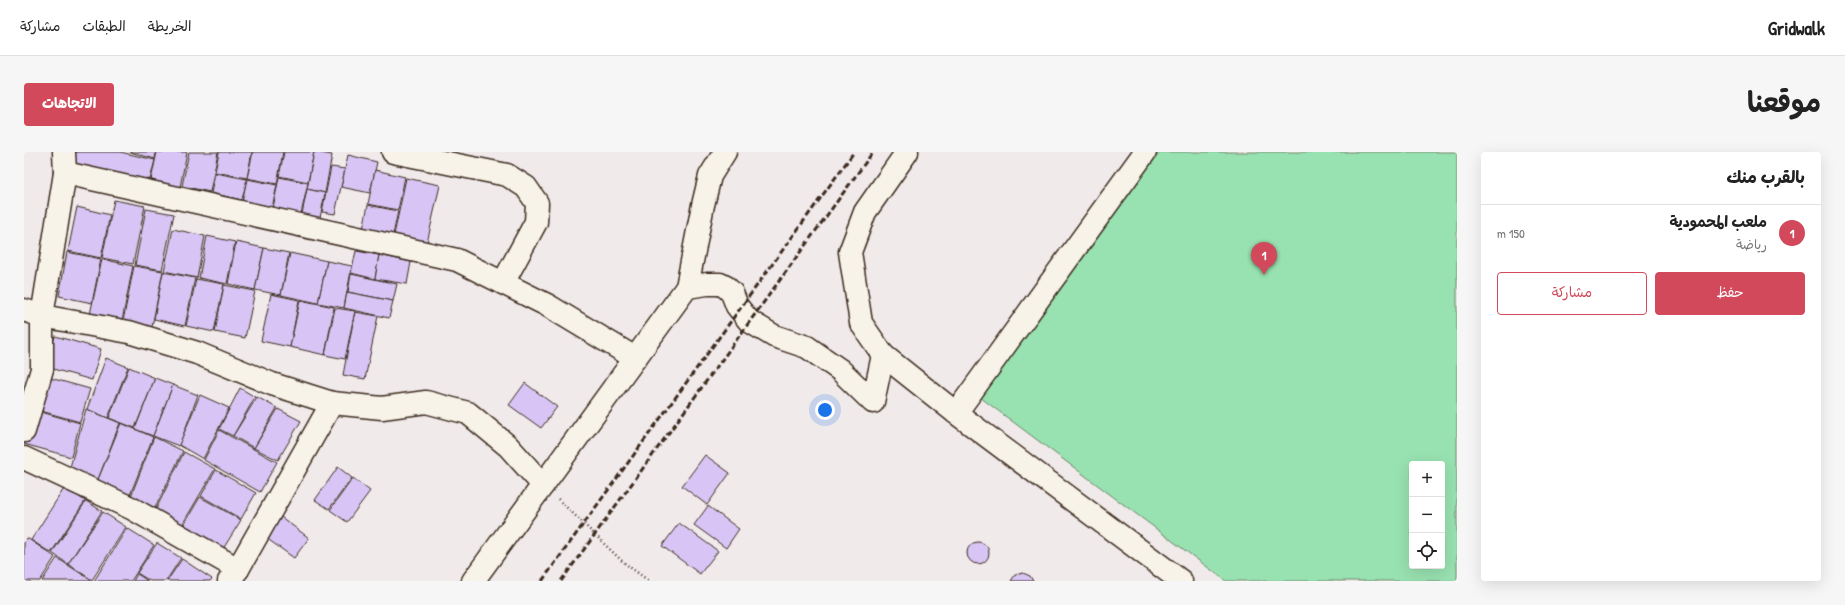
<!DOCTYPE html>
<html lang="ar">
<head>
<meta charset="utf-8">
<style>
  :root { --surface:#fff; --page:#f6f6f6; --text:#222; --muted:#767676; --line:#e0e0e0; --accent:#d1495b }
  body { margin:0; font-family:"Patrick Hand","Playpen Sans Arabic",sans-serif; background:var(--page); color:var(--text); direction:rtl }
  .controls { position:absolute; right:12px; bottom:12px; display:grid; overflow:hidden; border-radius:4px; box-shadow:0 4px 16px #0002 }
  .controls button { width:36px; height:36px; display:grid; place-items:center; padding:0; border:0; border-bottom:1px solid var(--line); background:var(--surface); color:var(--text); font:20px sans-serif }
  .you { position:absolute; left:801px; top:258px; width:14px; height:14px; margin:-10px; border:3px solid #fff; border-radius:50%; background:#1a73e8; box-shadow:0 0 0 6px #1a73e833 }
  .badge { display:grid; place-items:center; width:26px; height:26px; border-radius:50%; background:var(--accent); color:#fff; font-size:13px; font-weight:700 }
  .pin { position:absolute; translate:-50% -33px; filter:drop-shadow(0 1px 2px #0008) }
  .pin::after { content:''; position:absolute; top:21px; width:14px; height:12px; background:inherit; clip-path:polygon(0 0,100% 0,50% 100%) }
  .list { margin:0; padding:0; list-style:none }
  h2 { display:flex; justify-content:space-between; align-items:center; height:52px; margin:0; padding:0 16px; font-size:17px }
  h2 small { font-size:13px; font-weight:400; color:var(--muted) }
  .list li { display:grid; grid-template-columns:26px 1fr auto; gap:12px; align-items:center; box-sizing:border-box; height:56px; padding:0 16px; border-top:1px solid var(--line) }
  .list b { display:block; font-size:15px; white-space:nowrap }
  .list p { margin:0; font-size:13px; white-space:nowrap; color:var(--muted) }
  .list em { font-size:13px; font-style:normal; color:var(--muted) }
  .actions { display:flex; gap:8px; padding:12px 16px }
  .actions a { flex:1; padding:9px 0; border:1px solid var(--accent); border-radius:4px; text-align:center; font-size:14px; color:var(--accent) }
  .actions .main { background:var(--accent); color:#fff }
  .icon { flex:none; width:22px; height:22px; fill:none; stroke:currentColor; stroke-width:2; stroke-linecap:round; stroke-linejoin:round }
  .map { position:relative; flex:none; width:1433px; height:429px; overflow:hidden; direction:ltr; border-radius:4px }
  header { display:flex; align-items:center; gap:24px; box-sizing:border-box; height:56px; padding:0 20px; background:var(--surface); border-bottom:1px solid var(--line) }
  header strong { font-size:19px }
  nav { display:flex; gap:22px; margin-inline-start:auto; font-size:14px }
  .intro { display:flex; align-items:center; justify-content:space-between; box-sizing:border-box; height:96px; padding:0 24px }
  h1 { margin:0; font-size:28px }
  .button { padding:10px 18px; border-radius:4px; background:var(--accent); color:#fff; font-size:14px; font-weight:700 }
  main { display:flex; gap:24px; padding:0 24px }
  aside { flex:1; background:var(--surface); border-radius:4px; box-shadow:0 4px 16px #0002 }
  .map>svg:first-child { display:block }
</style>
</head>
<body>
<header>
<strong>Gridwalk</strong>
<nav><a>الخريطة</a><a>الطبقات</a><a>مشاركة</a></nav>
</header>
<div class="intro"><h1>موقعنا</h1><a class="button">الاتجاهات</a></div>
<main>
<aside>
<h2>بالقرب منك<small></small></h2>
<ul class="list">
<li><span class="badge">1</span><div><b>ملعب المحمودية</b><p>رياضة</p></div><em>150 m</em></li>
</ul>
<div class="actions"><a class="main">حفظ</a><a>مشاركة</a></div>
</aside>
<div class="map">
<svg width="1433" height="429" viewBox="0 0 1433 429">
  <rect width="100%" height="100%" fill="#f1eaeb"/>
  <filter id="ink" filterUnits="userSpaceOnUse"><feTurbulence type="fractalNoise" baseFrequency=".025" numOctaves="2"/><feDisplacementMap in="SourceGraphic" scale="8" xChannelSelector="R" yChannelSelector="G"/><feConvolveMatrix kernelMatrix="1 2 1 2 8 2 1 2 1" color-interpolation-filters="sRGB"/></filter>
  <g filter="url(#ink)">
    <path fill="#98e1b0" stroke="#6a8667" fill-rule="evenodd" d="M1136 0H1433V429H1202L957 246ZM1388 312H1418V414H1388Z"/>
    <g fill="#d8c5f5" stroke="#3b2a1e">
      <polygon points="50,0 96,0 131,8 125,32 47,15"/>
      <polygon points="106,0 132,0 131,7"/>
      <polygon points="133,0 163,0 156,35 127,28"/>
      <polygon points="165,0 194,0 186,40 158,34"/>
      <polygon points="195,0 228,0 223,26 191,20"/>
      <polygon points="229,0 259,0 253,32 223,26"/>
      <polygon points="260,0 290,0 284,30 255,24"/>
      <polygon points="290,0 308,3 301,41 283,37"/>
      <polygon points="324,3 353,10 346,41 317,35"/>
      <polygon points="307,15 321,17 311,62 298,60"/>
      <polygon points="351,18 381,25 374,58 344,52"/>
      <polygon points="191,21 223,27 218,48 187,41"/>
      <polygon points="255,25 284,31 277,62 249,56"/>
      <polygon points="382,26 416,33 403,91 370,83"/>
      <polygon points="223,27 253,33 248,56 218,50"/>
      <polygon points="283,37 301,41 296,66 278,62"/>
      <polygon points="90,48 121,54 109,112 78,106"/>
      <polygon points="344,53 374,59 369,83 339,77"/>
      <polygon points="53,55 86,63 77,106 44,99"/>
      <polygon points="122,57 150,62 138,118 111,113"/>
      <polygon points="149,77 181,84 173,126 140,119"/>
      <polygon points="183,84 211,90 203,132 175,126"/>
      <polygon points="212,90 240,96 231,138 204,132"/>
      <polygon points="240,96 265,101 257,143 231,138"/>
      <polygon points="332,99 355,103 351,127 327,121"/>
      <polygon points="43,100 77,107 68,151 35,144"/>
      <polygon points="266,101 303,109 294,151 257,143"/>
      <polygon points="355,103 387,110 383,132 351,127"/>
      <polygon points="78,107 109,114 97,174 65,167"/>
      <polygon points="303,109 328,114 320,156 294,151"/>
      <polygon points="110,114 139,119 127,180 98,174"/>
      <polygon points="139,120 171,126 161,174 130,167"/>
      <polygon points="327,122 373,132 369,149 324,140"/>
      <polygon points="172,127 200,132 190,180 162,174"/>
      <polygon points="200,133 231,139 221,186 191,180"/>
      <polygon points="323,140 369,149 365,166 320,156"/>
      <polygon points="247,142 275,148 266,195 237,189"/>
      <polygon points="276,148 310,155 301,203 266,195"/>
      <polygon points="311,156 331,159 321,207 301,203"/>
      <polygon points="331,160 354,164 341,227 319,223"/>
      <polygon points="31,184 77,197 68,228 22,215"/>
      <polygon points="82,206 104,215 84,266 63,257"/>
      <polygon points="105,215 131,226 111,276 85,266"/>
      <polygon points="19,224 66,237 56,270 10,257"/>
      <polygon points="131,226 149,233 129,284 111,277"/>
      <polygon points="501,231 533,255 517,276 485,253"/>
      <polygon points="149,233 174,243 155,294 129,284"/>
      <polygon points="216,236 231,245 209,284 195,277"/>
      <polygon points="176,243 205,256 179,307 155,293"/>
      <polygon points="233,245 253,256 230,296 209,284"/>
      <polygon points="62,257 96,271 73,330 45,319"/>
      <polygon points="254,257 277,269 254,308 230,296"/>
      <polygon points="10,258 56,271 47,305 0,292"/>
      <polygon points="97,271 129,285 106,343 73,330"/>
      <polygon points="195,278 253,310 236,340 180,308"/>
      <polygon points="130,285 159,299 131,356 107,344"/>
      <polygon points="160,300 191,317 158,373 132,357"/>
      <polygon points="681,303 706,321 683,353 658,334"/>
      <polygon points="314,315 328,326 305,357 291,348"/>
      <polygon points="192,318 232,341 217,367 177,344"/>
      <polygon points="329,326 346,339 323,370 306,358"/>
      <polygon points="41,335 61,349 27,401 7,388"/>
      <polygon points="176,345 217,368 199,397 159,374"/>
      <polygon points="62,349 78,359 44,412 28,401"/>
      <polygon points="684,354 715,377 702,396 670,373"/>
      <polygon points="79,360 102,375 68,428 44,412"/>
      <polygon points="253,362 285,386 270,406 238,383"/>
      <polygon points="655,371 694,399 676,422 638,394"/>
      <polygon points="103,376 130,393 107,429 70,429"/>
      <polygon points="3,386 31,405 16,429 0,429 0,391"/>
      <circle cx="954" cy="401" r="11"/>
      <polygon points="133,391 157,406 142,429 126,429 113,421"/>
      <polygon points="33,406 67,428 66,429 18,429"/>
      <polygon points="158,407 188,427 186,429 143,429"/>
      <polygon points="999,421 1006,424 1009,429 987,429 991,423"/>
      <polygon points="113,422 124,429 109,429"/>
    </g>
    <g fill="none" stroke-linecap="round" stroke-linejoin="round">
      <g stroke="#3b2a1e" stroke-width="25">
        <g id="minor">
          <polyline points="369,0 483,23 502,35 513,51 512,70 479,131"/>
          <polyline points="701,0 686,24 679,53 663,135 683,132 696,132 702,135 708,141 713,154 725,169 750,184 783,195 816,218 849,250 859,203 932,261 1157,429"/>
          <polyline points="41,21 433,108 523,153 611,206"/>
          <polyline points="0,158 18,164 105,180 173,201 248,232 308,251 358,256 402,250 444,261 484,294 519,333"/>
          <polyline points="859,203 837,171 826,100 841,60 883,0"/>
          <polyline points="932,261 1121,0"/>
          <polyline points="0,279 18,217 18,164 41,21 40,0"/>
          <polyline points="0,306 107,356 214,417"/>
          <polyline points="205,429 214,417 308,251"/>
          <polyline points="449,429 663,135"/>
        </g>
      </g>
      <polyline stroke="#3b2a1e" stroke-width="2.5" stroke-dasharray="1 3" stroke-linecap="butt" points="534,347 599,410 625,429"/>
      <use href="#minor" stroke="#f7f3e8" stroke-width="22"/>
      <g stroke="#3b2a1e" stroke-width="3" stroke-dasharray="6 3" stroke-linecap="butt">
        <polyline points="518,429 830,0"/>
        <polyline points="537,429 849,0"/>
      </g>
    </g>
  </g>
</svg>
<div class="controls">
<button>+</button>
<button>−</button>
<button><svg class="icon" aria-label="locate" viewBox="0 0 24 24"><circle cx="12" cy="12" r="6"/><path d="M12 2v4M12 18v4M2 12h4M18 12h4"/></svg></button>
</div>
<div class="you"></div>
<div class="pin badge" style="left:1240px;top:123px">1</div>
</div>
</main>
</body>
</html>
